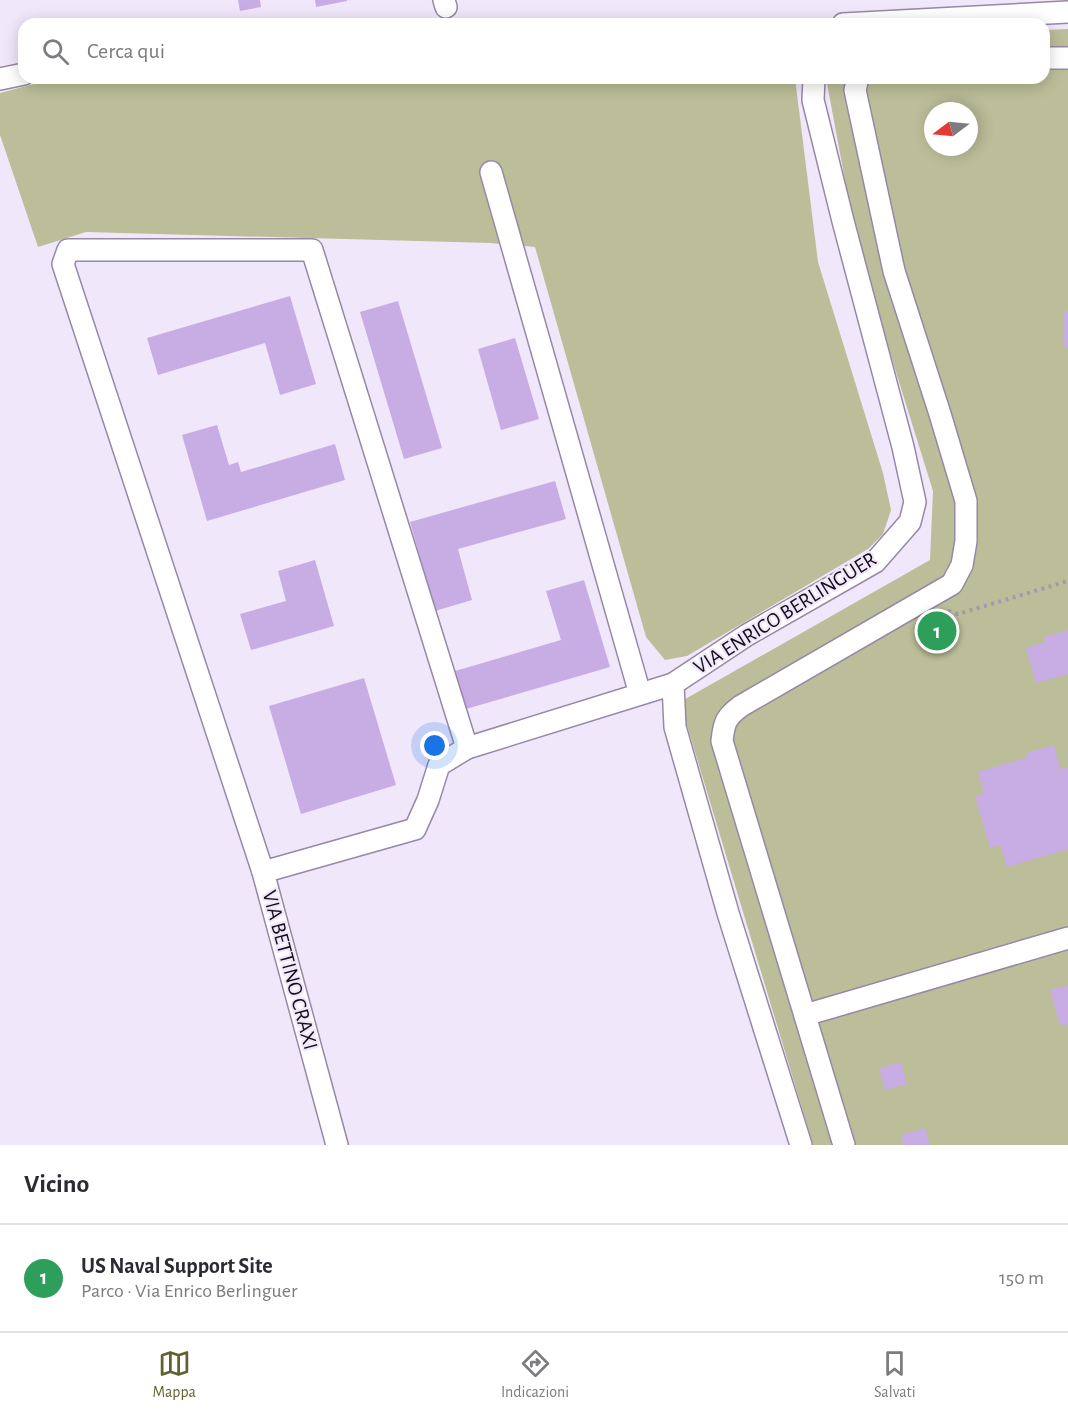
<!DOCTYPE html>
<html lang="it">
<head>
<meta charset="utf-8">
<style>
  :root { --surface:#fff; --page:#f7f7f7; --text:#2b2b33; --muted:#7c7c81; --line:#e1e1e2; --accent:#62622f }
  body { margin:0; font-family:"Alegreya Sans",sans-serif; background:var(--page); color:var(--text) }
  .compass { position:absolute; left:924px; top:102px; width:54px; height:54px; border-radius:50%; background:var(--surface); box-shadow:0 3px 15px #0003; rotate:254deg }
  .you { position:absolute; left:435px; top:746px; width:21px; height:21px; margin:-15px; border:4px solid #fff; border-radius:50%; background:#1a73e8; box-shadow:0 0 0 9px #1a73e833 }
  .badge { display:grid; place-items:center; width:39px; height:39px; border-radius:50%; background:var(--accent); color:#fff; font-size:20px; font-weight:700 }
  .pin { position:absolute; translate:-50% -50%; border:3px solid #fff; box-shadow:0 2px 6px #0006 }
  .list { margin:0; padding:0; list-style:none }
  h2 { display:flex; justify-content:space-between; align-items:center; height:78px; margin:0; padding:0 24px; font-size:26px }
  h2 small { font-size:20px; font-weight:400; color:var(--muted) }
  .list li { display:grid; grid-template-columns:39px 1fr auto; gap:18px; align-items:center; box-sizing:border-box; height:108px; padding:0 24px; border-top:2px solid var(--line) }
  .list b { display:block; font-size:22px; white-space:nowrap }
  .list p { margin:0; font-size:20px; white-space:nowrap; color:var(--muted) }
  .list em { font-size:20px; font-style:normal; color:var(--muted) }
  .icon { flex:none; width:33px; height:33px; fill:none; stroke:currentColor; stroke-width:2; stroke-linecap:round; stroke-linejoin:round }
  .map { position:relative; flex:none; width:1068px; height:1145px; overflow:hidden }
  .search { position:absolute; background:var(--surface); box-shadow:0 3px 15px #0003; left:18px; right:18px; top:18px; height:66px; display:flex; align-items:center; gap:15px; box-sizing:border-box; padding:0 21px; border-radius:18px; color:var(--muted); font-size:22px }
  .sheet { height:186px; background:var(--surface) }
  nav { display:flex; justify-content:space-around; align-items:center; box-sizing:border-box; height:84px; border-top:2px solid var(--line); background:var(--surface); font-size:16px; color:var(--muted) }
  nav a { display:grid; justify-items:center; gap:3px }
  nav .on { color:var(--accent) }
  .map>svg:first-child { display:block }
</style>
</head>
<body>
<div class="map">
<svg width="1068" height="1145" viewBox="0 0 1068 1145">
  <rect width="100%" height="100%" fill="#f1e7fb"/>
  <g fill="#bbbe98" fill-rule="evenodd">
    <path d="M1068 29V1145H813L680 702 930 560 933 491 858 250 826 78H1044V30ZM933 111H969V147H933Z"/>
    <polygon points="90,78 795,78 818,262 883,473 891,510 883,534 868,549 687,656 665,660 646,637 535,247 490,243 86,232 38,247 0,135 0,93 49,80"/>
  </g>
  <g fill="#c7ade3">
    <polygon points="238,0 260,0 261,7 240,11"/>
    <polygon points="315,0 347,0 347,1 316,7"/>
    <polygon points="290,296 316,384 280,395 265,343 158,375 147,338"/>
    <polygon points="398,301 442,448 404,459 360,312"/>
    <polygon points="1064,311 1068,311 1068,348 1063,348"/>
    <polygon points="515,338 539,419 501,430 478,349"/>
    <polygon points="217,425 229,465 238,462 241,472 335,444 345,480 207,521 182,435"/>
    <polygon points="555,481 566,519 458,549 472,600 435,611 410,522"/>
    <polygon points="315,560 334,626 251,650 240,614 286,601 278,571"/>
    <polygon points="584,580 610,667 466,709 455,671 561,640 546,591"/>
    <polygon points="1068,630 1068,674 1036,683 1026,648 1045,642 1044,637"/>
    <polygon points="364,678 396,785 301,814 269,706"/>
    <polygon points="1054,745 1060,769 1068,767 1068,849 1007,867 1000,845 990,848 975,796 984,793 978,772 1028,757 1026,753"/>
    <polygon points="1068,985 1068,1024 1060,1026 1050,990"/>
    <polygon points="901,1062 907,1084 885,1090 879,1068"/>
    <polygon points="925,1128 930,1145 904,1145 901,1135"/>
  </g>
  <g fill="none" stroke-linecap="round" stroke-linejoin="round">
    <g stroke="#9788a5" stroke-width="24">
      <g id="street">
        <polyline points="444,0 446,7"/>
        <polyline points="843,24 1068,12"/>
        <polyline points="1044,58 1068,58"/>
        <polyline points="0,79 24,74"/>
        <polyline points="491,172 640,694"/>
        <polyline points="263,872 415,829 428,800 439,765 467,748 673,684"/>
        <polyline points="805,1015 1068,938"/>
        <polyline points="337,1145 263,872 63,264 68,250 312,250 467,748"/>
        <polyline points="801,1145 728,913 675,727 673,684 747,635 875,562 910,522 915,502 903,447 843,221 813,100 814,78"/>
        <path d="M844 1145 722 741C724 722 726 717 741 706L952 584 962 565 966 541V501L940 414 894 271 855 90 858 78"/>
      </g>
    </g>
    <polyline stroke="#a29aab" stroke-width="4" stroke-dasharray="3 4.5" stroke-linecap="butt" points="948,611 958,614 1068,581"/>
    <use href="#street" stroke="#fff" stroke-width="21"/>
  </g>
  <g text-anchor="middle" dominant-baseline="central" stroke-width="4.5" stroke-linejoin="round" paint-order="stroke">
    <g font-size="21" fill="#130d18" stroke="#f1e7fb">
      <text transform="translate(785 613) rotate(-32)">VIA ENRICO BERLINGUER</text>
      <text transform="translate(290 970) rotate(75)">VIA BETTINO CRAXI</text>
    </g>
  </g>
</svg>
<svg class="compass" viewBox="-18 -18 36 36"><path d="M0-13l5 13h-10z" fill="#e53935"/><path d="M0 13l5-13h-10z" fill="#7c7c81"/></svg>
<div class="you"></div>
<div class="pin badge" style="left:937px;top:631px;background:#2e9e5b">1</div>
<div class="search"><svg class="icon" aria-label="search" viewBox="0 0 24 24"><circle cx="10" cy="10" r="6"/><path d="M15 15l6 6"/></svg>Cerca qui</div>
</div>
<section class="sheet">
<h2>Vicino<small></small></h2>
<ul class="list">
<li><span class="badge" style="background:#2e9e5b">1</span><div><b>US Naval Support Site</b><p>Parco · Via Enrico Berlinguer</p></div><em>150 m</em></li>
</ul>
</section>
<nav>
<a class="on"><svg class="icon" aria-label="map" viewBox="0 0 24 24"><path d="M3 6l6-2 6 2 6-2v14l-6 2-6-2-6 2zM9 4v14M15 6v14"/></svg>Mappa</a>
<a><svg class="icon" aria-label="directions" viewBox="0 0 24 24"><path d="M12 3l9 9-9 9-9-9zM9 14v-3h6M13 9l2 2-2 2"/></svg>Indicazioni</a>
<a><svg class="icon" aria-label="saved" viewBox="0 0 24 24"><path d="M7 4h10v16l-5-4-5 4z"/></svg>Salvati</a>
</nav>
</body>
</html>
